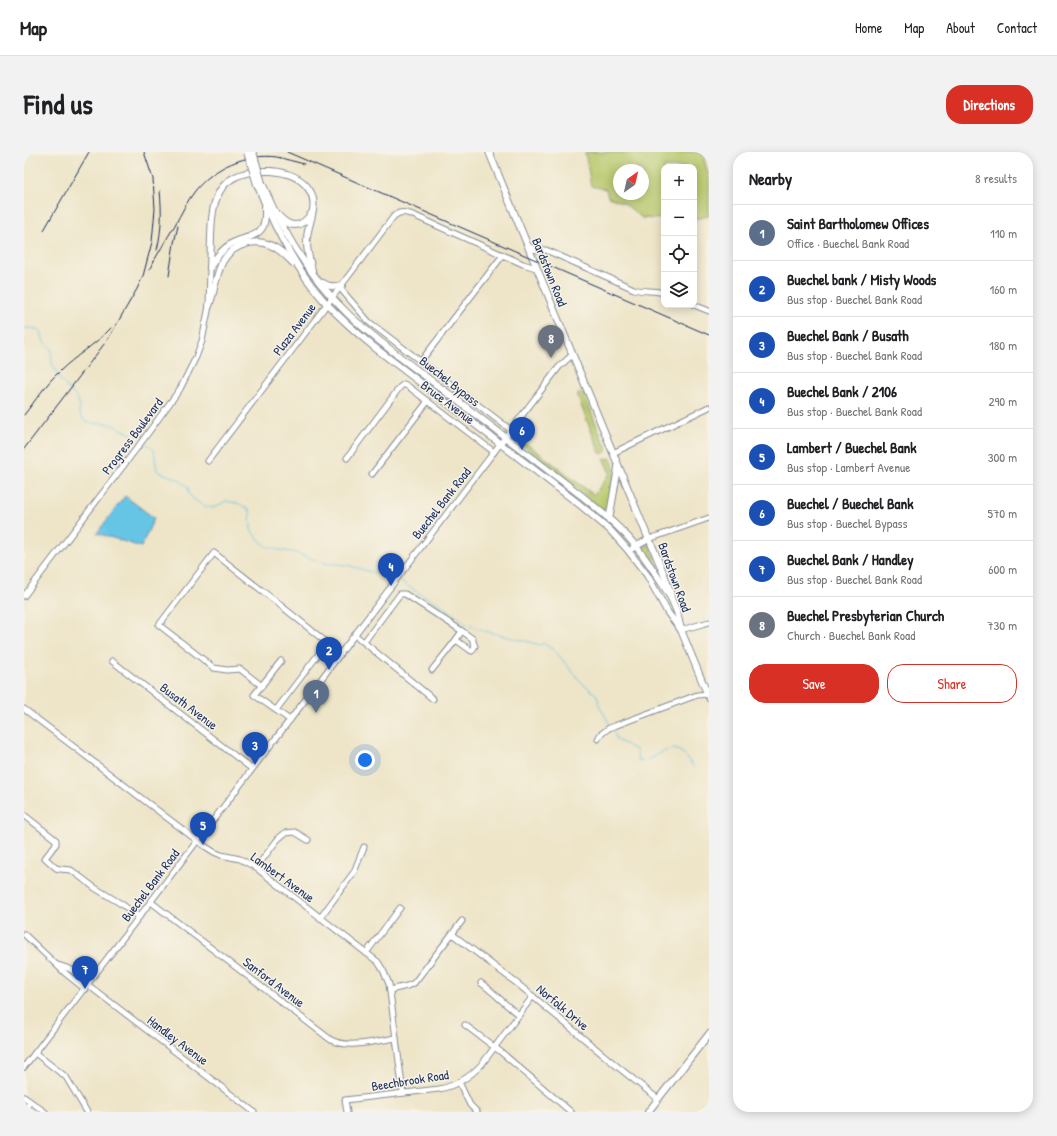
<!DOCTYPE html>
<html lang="en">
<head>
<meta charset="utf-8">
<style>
  :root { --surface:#fff; --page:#f2f2f2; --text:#202124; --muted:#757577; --line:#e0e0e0; --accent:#d93025 }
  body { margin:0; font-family:"Patrick Hand",sans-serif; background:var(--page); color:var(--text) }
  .controls { position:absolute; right:12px; top:12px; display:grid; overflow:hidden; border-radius:8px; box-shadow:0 2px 10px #0003 }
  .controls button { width:36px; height:36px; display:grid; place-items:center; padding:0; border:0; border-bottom:1px solid var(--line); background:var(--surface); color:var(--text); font:20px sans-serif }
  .compass { position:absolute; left:589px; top:12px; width:36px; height:36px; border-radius:50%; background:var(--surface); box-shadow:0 2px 10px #0003; rotate:34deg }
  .you { position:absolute; left:341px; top:608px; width:14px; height:14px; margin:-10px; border:3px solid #fff; border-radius:50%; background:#1a73e8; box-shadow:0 0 0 6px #1a73e833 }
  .badge { display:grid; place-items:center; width:26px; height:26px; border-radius:50%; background:var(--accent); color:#fff; font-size:13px; font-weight:700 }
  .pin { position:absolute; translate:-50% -33px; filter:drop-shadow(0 1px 2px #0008) }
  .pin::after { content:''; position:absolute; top:21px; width:14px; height:12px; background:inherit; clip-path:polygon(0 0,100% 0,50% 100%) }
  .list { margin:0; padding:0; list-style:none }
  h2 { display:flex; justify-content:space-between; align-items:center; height:52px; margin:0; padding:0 16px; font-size:17px }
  h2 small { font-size:13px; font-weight:400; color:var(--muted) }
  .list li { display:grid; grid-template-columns:26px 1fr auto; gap:12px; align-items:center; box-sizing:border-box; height:56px; padding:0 16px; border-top:1px solid var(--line) }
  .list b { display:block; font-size:15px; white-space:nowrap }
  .list p { margin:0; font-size:13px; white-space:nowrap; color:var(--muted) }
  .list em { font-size:13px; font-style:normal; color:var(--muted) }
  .actions { display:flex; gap:8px; padding:12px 16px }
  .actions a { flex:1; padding:9px 0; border:1px solid var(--accent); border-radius:16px; text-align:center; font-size:14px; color:var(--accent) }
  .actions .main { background:var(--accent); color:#fff }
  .icon { flex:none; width:22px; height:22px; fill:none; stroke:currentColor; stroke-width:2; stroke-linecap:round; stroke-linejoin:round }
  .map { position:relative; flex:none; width:685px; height:960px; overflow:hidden; border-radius:16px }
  header { display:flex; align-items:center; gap:24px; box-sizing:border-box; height:56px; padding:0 20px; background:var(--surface); border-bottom:1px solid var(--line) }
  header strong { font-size:19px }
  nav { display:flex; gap:22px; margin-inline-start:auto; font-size:14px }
  .intro { display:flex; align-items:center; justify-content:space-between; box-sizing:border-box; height:96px; padding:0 24px }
  h1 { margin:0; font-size:28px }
  .button { padding:10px 18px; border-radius:16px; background:var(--accent); color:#fff; font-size:14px; font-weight:700 }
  main { display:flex; gap:24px; padding:0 24px }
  aside { flex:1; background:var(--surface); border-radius:16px; box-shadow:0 2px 10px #0003 }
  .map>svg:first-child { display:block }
</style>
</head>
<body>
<header>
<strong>Map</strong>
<nav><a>Home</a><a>Map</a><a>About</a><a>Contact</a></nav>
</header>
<div class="intro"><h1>Find us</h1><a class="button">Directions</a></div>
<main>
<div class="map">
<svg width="685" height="960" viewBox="0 0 685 960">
  <rect width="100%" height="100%" fill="#f7f3e8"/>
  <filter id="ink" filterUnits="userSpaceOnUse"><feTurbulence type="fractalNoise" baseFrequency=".025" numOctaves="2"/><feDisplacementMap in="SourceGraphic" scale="8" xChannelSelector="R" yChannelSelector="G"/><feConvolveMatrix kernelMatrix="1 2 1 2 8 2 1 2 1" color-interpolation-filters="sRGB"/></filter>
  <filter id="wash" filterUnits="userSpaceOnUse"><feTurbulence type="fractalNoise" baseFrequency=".012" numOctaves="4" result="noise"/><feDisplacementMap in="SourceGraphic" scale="16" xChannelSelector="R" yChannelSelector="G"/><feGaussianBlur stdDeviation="0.9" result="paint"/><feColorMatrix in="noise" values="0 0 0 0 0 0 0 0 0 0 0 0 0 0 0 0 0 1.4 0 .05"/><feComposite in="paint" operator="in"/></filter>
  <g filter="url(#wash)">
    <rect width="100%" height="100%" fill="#eee5c8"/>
    <g fill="#b8c86b" stroke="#6a7c64" fill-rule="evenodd">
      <path d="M561 0H678L685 26V64L670 67V15H640V67L618 66 600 51 584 45 582 37 567 34ZM595 18H619V42H595Z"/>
      <polygon points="558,240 560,242 578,287 584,298 578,302 576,301 554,246 554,242"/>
      <polygon points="490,282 570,343 586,321 580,308 581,307 587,306 591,318 584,357 581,358 579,358 490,286 488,283"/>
      <polygon points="484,293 527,325 538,331 562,350 565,354 562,355 486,295"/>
      <polygon points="624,392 626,393 639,425 619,399 620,395"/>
    </g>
    <polygon fill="#66c5e5" stroke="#407aa2" points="101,344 130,366 117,395 73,381"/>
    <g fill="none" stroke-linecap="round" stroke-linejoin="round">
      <g stroke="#66c5e5" stroke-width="1">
        <polyline points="0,176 8,176 17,179 19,188 27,197 28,211 36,228 53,246 56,254 55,261 60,268 66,271 85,272 93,275 111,284"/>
        <polyline points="121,291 130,297 133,319 154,327 164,335 165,342 169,347 180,354 189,356 202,349 216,352 226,359 227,378 233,386 242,394 255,398 269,400 300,411 323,413 371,427"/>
        <path d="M374 428C383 433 391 439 400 444 409 448 417 452 424 458 432 463 439 470 447 474 469 483 493 486 516 493L519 491 531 499 558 531 573 543 575 553 586 573"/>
        <path d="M589 578 593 588 612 598 614 608C624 611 630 604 638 600 642 598 647 598 651 597L659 601 670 615"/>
      </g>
    </g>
  </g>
  <g filter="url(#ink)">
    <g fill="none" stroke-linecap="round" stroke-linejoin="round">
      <g stroke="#848a93" stroke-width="7">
        <g id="minor">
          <path d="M504 94 512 98H522L610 137C620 140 630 138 640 141"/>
          <polyline points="316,136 345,170 487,278"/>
          <polyline points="670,153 685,159"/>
          <polyline points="397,209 479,103"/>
          <polyline points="589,301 685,255"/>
          <polyline points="323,306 376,235 380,232 385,235 470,300"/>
          <path d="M184 309 370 64C376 59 381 60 389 63L499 112 512 116"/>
          <polyline points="348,322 404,249"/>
          <polyline points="625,387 685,366"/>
          <polyline points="0,444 116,292 156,237 172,205 178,189 185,154 186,116"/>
          <polyline points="657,478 685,470"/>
          <polyline points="331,483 409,547"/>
          <polyline points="432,488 446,498 448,499 451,494 449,490 449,487 438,479"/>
          <path d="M340 490 376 442H381L438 479C429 493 418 505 408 518"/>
          <polyline points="88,509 228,617"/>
          <polyline points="257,509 230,543 266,568"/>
          <polyline points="238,534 216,517 203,518 190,516 135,473 190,401 250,448 317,502"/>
          <polyline points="0,557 179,693 190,700 197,703 216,707 231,715 354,810 359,818 365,832 379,941"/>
          <polyline points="252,558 303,491"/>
          <polyline points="574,587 576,583 585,576 673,543 685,542"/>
          <polyline points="0,663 32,688 32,692 21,706 32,716 36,717 47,718 71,736 99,753 115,765"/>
          <polyline points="232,716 254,687 261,681 271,680 284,688"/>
          <path d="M127 750 307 888C325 897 352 889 372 886"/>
          <polyline points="296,766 330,720 340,695"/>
          <polyline points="0,782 41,821 61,837"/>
          <polyline points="428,782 495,833 594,915 634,947"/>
          <polyline points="342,801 376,756"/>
          <polyline points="34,813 46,817 65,831"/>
          <path d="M457 831C471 841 481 853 495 863"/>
          <polyline points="64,833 230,960"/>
          <polyline points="366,838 383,834 390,831 438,769"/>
          <polyline points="441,873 477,900 547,960"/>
          <polyline points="11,901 42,925 63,960"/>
          <polyline points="0,915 295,530 375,424 535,215 548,203"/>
          <polyline points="435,930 446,953 453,960"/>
          <polyline points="0,945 21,960"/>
          <polyline points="0,958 6,950"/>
          <path d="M323 960 321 948 415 937C432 934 446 925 458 912L509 844"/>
        </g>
      </g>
      <g stroke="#848a93" stroke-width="8">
        <g id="major">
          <polyline points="465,0 623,383 627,391 641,425 646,439 647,446 653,460 657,478 685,546"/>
          <path d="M238 31C258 80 286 125 324 162 354 190 388 214 421 239 467 274 513 309 558 344 574 357 590 370 604 385 621 404 634 425 647 446"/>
          <path d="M233 32C250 75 271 117 302 151 317 167 333 181 350 195L555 352 586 378 603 397 623 423 644 461 657 478"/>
          <path d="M254 63C266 77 277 76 287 62"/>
          <path d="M186 115C192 106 198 97 207 92 216 86 232 86 238 76 242 70 241 61 241 55"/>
          <path d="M186 116C189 67 178 16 247 19 261 20 278 25 286 39 295 54 284 70 283 86 282 97 285 107 288 118"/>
          <path d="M299 131C305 135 311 135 318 133"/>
          <path d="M185 154C187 148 189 142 190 136 193 126 194 118 199 109 209 92 233 85 250 95 258 99 263 105 269 111"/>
          <polyline points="585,368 594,316"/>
          <polyline points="609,396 625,387"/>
          <polyline points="624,960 685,882"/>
        </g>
      </g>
      <use href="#minor" stroke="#fff" stroke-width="5"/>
      <use href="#major" stroke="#fff" stroke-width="6"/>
      <g stroke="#1b2f5e" stroke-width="1">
        <polyline points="263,0 685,183"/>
        <polyline points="20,78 65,0"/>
        <path d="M133 98C138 78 138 59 136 39"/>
        <path d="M125 118C133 103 142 88 151 73 157 62 163 49 171 39 190 15 222 1 253 5 262 7 271 10 280 12"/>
        <polyline points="145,124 150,91 154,74"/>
        <path d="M0 263C11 249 22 232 35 220 51 204 71 193 87 176"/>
        <polyline points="0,297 84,187 113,137 119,124 128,90 131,57 129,27 120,0"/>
      </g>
      <g stroke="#848a93" stroke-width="8" stroke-linecap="butt">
        <g id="major-bridge">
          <polyline points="223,0 233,32"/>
          <polyline points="229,0 238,31"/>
        </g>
      </g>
      <use href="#major-bridge" stroke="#fff" stroke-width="6"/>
    </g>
  </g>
  <g text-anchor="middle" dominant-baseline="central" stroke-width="3" stroke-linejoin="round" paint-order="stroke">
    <g font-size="13" fill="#1b2f5e" stroke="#f7f3e8">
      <text transform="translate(526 120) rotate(68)">Bardstown Road</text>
      <text transform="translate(270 177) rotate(-53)">Plaza Avenue</text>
      <text transform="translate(426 229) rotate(38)">Buechel Bypass</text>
      <text transform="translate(424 250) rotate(37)">Bruce Avenue</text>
      <text transform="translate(108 284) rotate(-53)">Progress Boulevard</text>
      <text transform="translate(417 351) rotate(-52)">Buechel Bank Road</text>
      <text transform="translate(651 425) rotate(70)">Bardstown Road</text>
      <text transform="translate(165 554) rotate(37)">Busath Avenue</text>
      <text transform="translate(259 725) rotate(36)">Lambert Avenue</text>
      <text transform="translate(126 733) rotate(-53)">Buechel Bank Road</text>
      <text transform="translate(250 830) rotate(37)">Sanford Avenue</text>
      <text transform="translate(539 855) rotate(40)">Norfolk Drive</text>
      <text transform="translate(154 888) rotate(37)">Handley Avenue</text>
      <text transform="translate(386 928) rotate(-9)">Beechbrook Road</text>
    </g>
  </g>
</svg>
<div class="controls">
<button>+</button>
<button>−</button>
<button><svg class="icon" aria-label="locate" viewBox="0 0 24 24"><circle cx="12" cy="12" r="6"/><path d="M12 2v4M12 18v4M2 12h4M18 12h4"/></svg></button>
<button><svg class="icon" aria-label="layers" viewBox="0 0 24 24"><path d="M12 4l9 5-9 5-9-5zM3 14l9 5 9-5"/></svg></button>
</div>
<svg class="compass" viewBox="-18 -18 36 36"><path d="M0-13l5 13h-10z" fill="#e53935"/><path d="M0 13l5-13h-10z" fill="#757577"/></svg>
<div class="you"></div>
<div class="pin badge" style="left:292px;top:561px;background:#5c6f8a">1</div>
<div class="pin badge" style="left:305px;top:518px;background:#1a4fb4">2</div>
<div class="pin badge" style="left:231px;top:613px;background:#1a4fb4">3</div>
<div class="pin badge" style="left:367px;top:434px;background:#1a4fb4">4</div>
<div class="pin badge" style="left:179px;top:693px;background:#1a4fb4">5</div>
<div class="pin badge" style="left:498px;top:298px;background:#1a4fb4">6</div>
<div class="pin badge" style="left:61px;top:837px;background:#1a4fb4">7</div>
<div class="pin badge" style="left:527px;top:206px;background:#6b7280">8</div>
</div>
<aside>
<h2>Nearby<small>8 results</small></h2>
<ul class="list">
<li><span class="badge" style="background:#5c6f8a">1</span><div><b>Saint Bartholomew Offices</b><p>Office · Buechel Bank Road</p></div><em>110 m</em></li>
<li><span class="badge" style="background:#1a4fb4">2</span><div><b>Buechel bank / Misty Woods</b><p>Bus stop · Buechel Bank Road</p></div><em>160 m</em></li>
<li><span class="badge" style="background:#1a4fb4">3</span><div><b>Buechel Bank / Busath</b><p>Bus stop · Buechel Bank Road</p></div><em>180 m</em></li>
<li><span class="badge" style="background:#1a4fb4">4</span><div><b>Buechel Bank / 2106</b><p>Bus stop · Buechel Bank Road</p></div><em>290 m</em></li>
<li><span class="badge" style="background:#1a4fb4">5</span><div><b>Lambert / Buechel Bank</b><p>Bus stop · Lambert Avenue</p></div><em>300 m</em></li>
<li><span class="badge" style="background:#1a4fb4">6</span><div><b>Buechel / Buechel Bank</b><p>Bus stop · Buechel Bypass</p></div><em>570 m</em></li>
<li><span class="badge" style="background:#1a4fb4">7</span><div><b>Buechel Bank / Handley</b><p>Bus stop · Buechel Bank Road</p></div><em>600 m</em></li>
<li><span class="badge" style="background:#6b7280">8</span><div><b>Buechel Presbyterian Church</b><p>Church · Buechel Bank Road</p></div><em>730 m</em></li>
</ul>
<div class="actions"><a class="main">Save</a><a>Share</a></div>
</aside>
</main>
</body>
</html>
